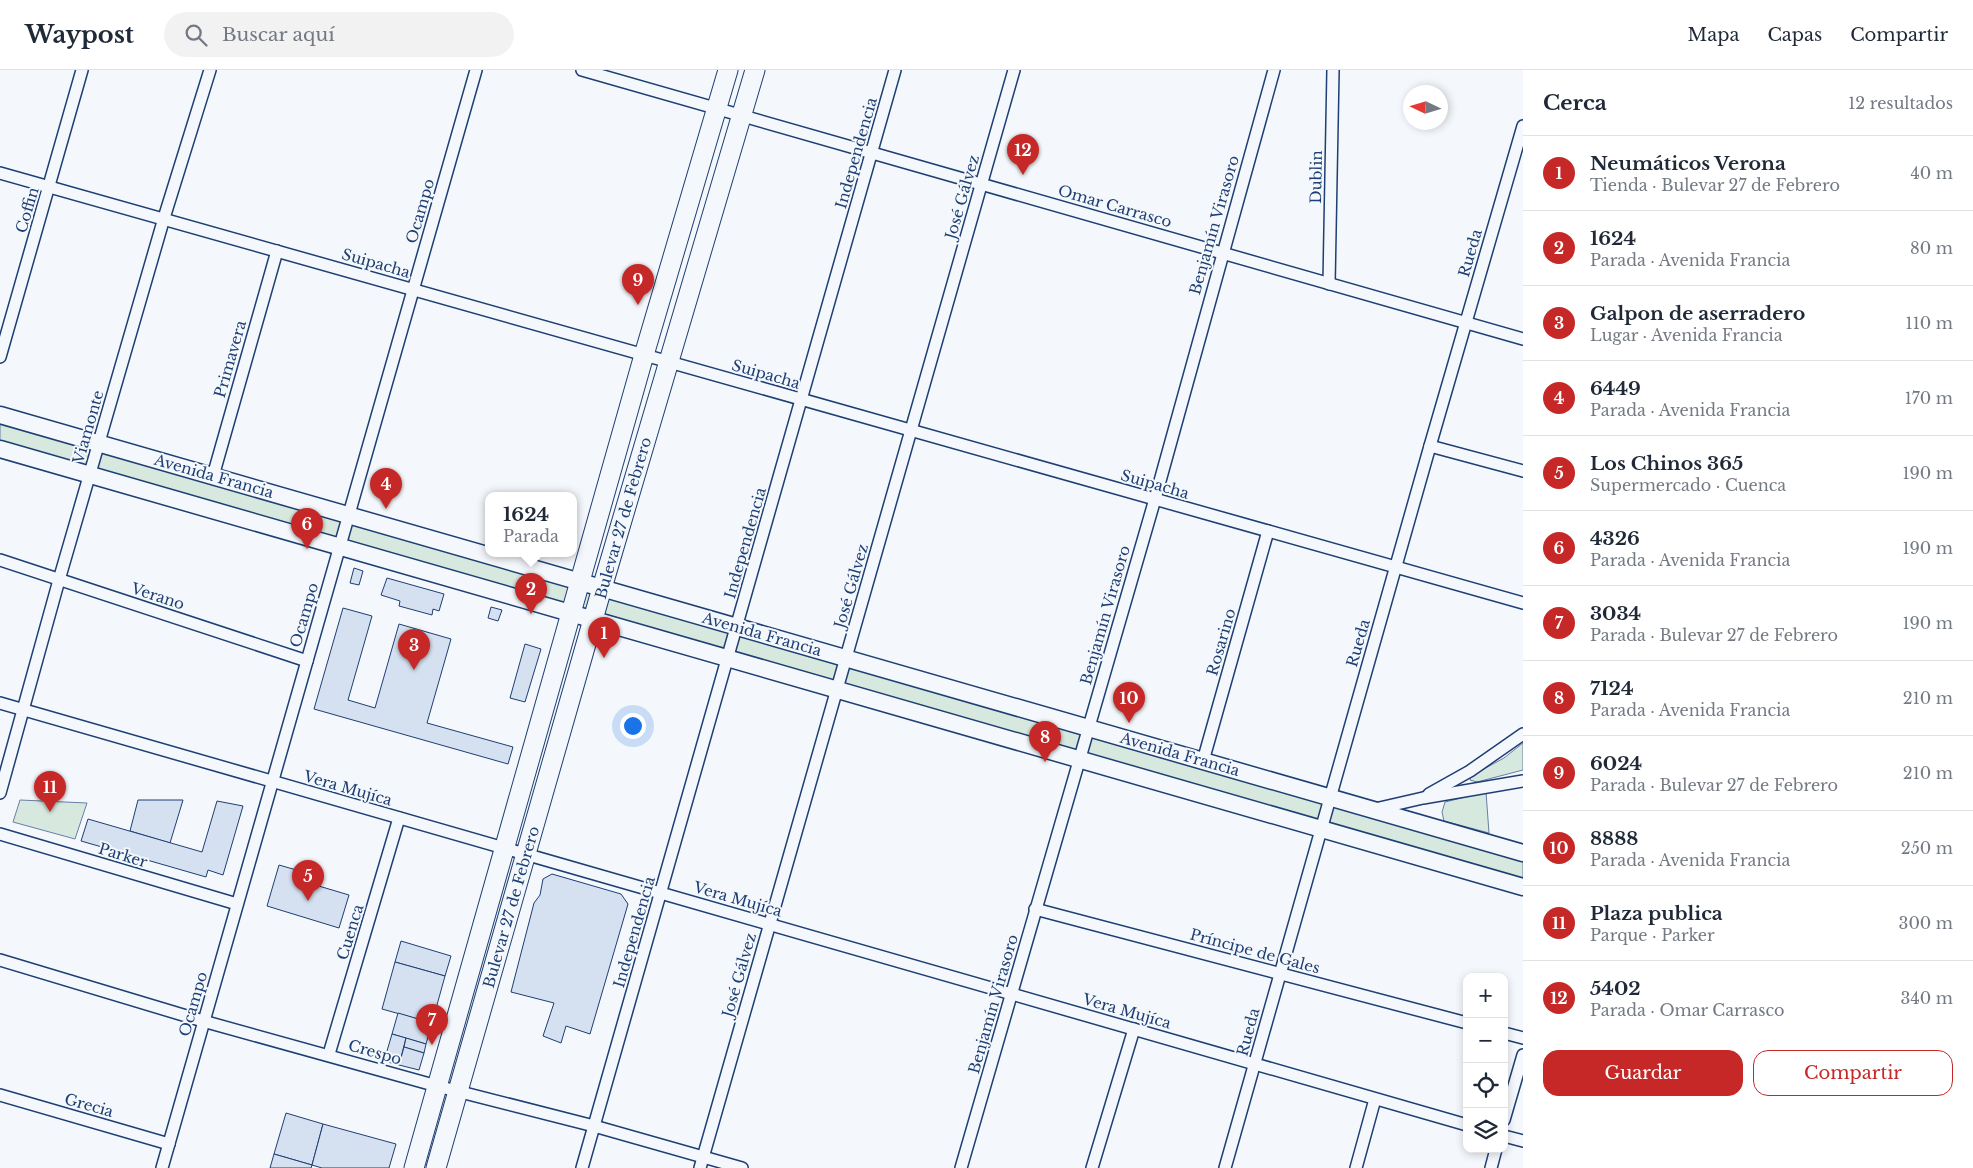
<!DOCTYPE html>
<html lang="es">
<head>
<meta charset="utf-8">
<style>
  :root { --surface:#fff; --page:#f2f2f3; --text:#1f2937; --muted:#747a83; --line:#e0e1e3; --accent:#c62828 }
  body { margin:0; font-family:"Libre Baskerville",serif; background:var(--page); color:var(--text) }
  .controls { position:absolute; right:15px; bottom:15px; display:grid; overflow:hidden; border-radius:10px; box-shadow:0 2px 8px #0003 }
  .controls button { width:45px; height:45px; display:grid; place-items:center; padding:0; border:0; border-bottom:1px solid var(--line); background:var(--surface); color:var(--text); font:25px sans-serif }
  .compass { position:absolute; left:1403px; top:15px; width:45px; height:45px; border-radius:50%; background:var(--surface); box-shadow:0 2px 8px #0003; rotate:274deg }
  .you { position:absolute; left:632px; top:655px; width:18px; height:18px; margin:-12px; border:4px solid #fff; border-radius:50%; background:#1a73e8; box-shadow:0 0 0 8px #1a73e833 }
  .badge { display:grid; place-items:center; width:32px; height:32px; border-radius:50%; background:var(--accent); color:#fff; font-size:16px; font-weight:700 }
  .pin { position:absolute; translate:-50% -41px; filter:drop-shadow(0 1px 2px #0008) }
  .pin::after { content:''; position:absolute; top:26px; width:18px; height:15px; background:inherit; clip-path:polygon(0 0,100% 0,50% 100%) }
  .popup { position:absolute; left:485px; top:422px; width:92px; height:65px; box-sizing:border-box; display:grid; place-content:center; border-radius:10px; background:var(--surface); filter:drop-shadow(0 1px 4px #0005); font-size:16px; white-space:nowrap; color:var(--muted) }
  .popup b { font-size:19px; color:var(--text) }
  .popup::after { content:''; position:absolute; left:50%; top:100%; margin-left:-10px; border:10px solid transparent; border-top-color:var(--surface) }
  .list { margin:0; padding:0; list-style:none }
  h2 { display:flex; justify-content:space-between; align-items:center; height:65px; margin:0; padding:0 20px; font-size:21px }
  h2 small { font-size:16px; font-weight:400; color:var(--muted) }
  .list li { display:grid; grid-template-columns:32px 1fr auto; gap:15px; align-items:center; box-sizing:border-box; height:75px; padding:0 20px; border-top:1px solid var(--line) }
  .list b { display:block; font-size:19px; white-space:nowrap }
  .list p { margin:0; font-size:16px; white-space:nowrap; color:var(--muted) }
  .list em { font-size:16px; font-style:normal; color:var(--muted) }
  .actions { display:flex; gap:10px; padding:15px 20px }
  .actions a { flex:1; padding:11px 0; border:1px solid var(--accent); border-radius:15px; text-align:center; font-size:18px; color:var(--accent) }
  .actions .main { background:var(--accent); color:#fff }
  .icon { flex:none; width:28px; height:28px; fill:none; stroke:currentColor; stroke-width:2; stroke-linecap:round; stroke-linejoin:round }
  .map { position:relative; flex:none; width:1523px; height:1098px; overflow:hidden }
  header { display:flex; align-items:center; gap:30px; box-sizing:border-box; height:70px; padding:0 25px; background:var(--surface); border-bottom:1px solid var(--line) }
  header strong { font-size:24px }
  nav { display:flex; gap:28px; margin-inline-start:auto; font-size:18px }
  .search { width:350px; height:45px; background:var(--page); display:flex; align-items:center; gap:12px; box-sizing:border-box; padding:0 18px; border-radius:28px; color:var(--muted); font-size:19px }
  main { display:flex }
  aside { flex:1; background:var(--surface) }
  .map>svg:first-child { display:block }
</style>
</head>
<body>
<header>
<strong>Waypost</strong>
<div class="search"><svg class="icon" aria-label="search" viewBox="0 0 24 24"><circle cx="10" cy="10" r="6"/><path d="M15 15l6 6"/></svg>Buscar aquí</div>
<nav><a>Mapa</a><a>Capas</a><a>Compartir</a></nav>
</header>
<main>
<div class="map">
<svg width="1523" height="1098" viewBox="0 0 1523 1098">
  <rect width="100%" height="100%" fill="#f4f7fb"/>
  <g fill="#d7e8df" stroke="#687fa3">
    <polygon points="0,345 1523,783 1523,817 0,379"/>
    <polygon points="1523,673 1523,700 1477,712 1470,710 1471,706 1504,688"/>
    <polygon points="1486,722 1489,763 1444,751 1442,742 1445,732"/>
    <polygon points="20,730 87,733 75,769 13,752"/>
  </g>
  <g fill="#d5e0f0" stroke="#1d3f73">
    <polygon points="354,498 363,501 359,515 350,513"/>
    <polygon points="387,508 444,524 439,541 433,539 432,545 399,536 400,531 381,525"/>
    <polygon points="491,537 502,540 498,551 488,548"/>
    <polygon points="343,538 372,546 348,630 375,638 399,554 451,569 427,653 513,677 508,694 314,639"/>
    <polygon points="525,574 541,579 525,632 510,628"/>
    <polygon points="138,730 183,730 170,773 130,761"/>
    <polygon points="217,731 243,736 223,805 208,800 206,807 81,771 88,749 202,782"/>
    <polygon points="279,795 314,805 312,814 349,825 339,858 267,836"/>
    <polygon points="552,804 621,824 628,834 590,964 566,956 561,973 543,966 554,933 511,922 534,833 540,825 543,809"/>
    <polygon points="401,871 451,886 445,906 395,892"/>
    <polygon points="395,892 445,906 432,953 382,939"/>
    <polygon points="398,943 432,953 426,974 392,964"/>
    <polygon points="392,964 406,968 399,995 384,991"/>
    <polygon points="406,968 426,974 424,983 404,977"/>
    <polygon points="404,977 424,983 419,1000 399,995"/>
    <polygon points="286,1043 323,1054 312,1095 274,1084"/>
    <polygon points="323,1054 396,1074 389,1098 322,1098 312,1095"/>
    <polygon points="274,1084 312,1095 311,1098 270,1098"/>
  </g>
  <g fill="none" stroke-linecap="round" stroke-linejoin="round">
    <g stroke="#1d3f73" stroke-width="14">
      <g id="minor">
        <polyline points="582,0 1523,269"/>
        <polyline points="0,103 1523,533"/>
        <polyline points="1329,214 1333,0"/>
        <polyline points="0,287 82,0"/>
        <polyline points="1430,376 1523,401"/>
        <polyline points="213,406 277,181"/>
        <polyline points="0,490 307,591"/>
        <polyline points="0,633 1467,1055"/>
        <polyline points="1203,691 1268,461"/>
        <polyline points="0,723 59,510 164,148 210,0"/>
        <polyline points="1429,724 1470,701 1523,664"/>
        <polyline points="1375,739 1423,728 1523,711"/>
        <polyline points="0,764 237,834"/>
        <polyline points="1035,839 1467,953"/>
        <polyline points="0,890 203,951 437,1016 594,1056 742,1098"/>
        <polyline points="1504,963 1523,968"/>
        <polyline points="329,984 399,748"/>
        <polyline points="0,1025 169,1074"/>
        <polyline points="1504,1050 1523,985"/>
        <polyline points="1504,1066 1523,1071"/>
        <polyline points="162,1098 476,0"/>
        <polyline points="582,1098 895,0"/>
        <polyline points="700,1098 1014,0"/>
        <polyline points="961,1098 1155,429 1274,0"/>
        <polyline points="1092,1098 1134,959"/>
        <polyline points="1225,1098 1430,376 1523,56"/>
        <polyline points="1356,1098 1375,1029"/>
        <polyline points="1491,1098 1496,1079"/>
      </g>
    </g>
    <g stroke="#1d3f73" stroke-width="19">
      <g id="secondary">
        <polyline points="0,345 1523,783"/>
        <polyline points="0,379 1523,817"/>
      </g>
    </g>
    <g stroke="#1d3f73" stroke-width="21">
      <g id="primary">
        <polyline points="414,1098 644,285 728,0"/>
        <polyline points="436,1098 602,518 755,0"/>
      </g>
    </g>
    <use href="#minor" stroke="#f4f7fb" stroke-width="11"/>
    <use href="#secondary" stroke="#f4f7fb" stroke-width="16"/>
    <use href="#primary" stroke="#f4f7fb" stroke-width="19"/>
  </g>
  <g text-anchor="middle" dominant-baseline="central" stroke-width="4" stroke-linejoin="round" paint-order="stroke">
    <g font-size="15" fill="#1d3f73" stroke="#f4f7fb">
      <text transform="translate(856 83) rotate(-74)">Independencia</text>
      <text transform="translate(1316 107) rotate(-89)">Dublin</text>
      <text transform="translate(962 127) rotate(-74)">José Gálvez</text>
      <text transform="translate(1115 136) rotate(16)">Omar Carrasco</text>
      <text transform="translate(27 140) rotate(-74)">Coffin</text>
      <text transform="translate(420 141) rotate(-74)">Ocampo</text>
      <text transform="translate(1214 155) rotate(-74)">Benjamín Virasoro</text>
      <text transform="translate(1470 183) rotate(-74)">Rueda</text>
      <text transform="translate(376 193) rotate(16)">Suipacha</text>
      <text transform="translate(230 289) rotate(-74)">Primavera</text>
      <text transform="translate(766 304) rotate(16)">Suipacha</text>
      <text transform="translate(88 357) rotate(-74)">Viamonte</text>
      <text transform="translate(214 406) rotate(16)">Avenida Francia</text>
      <text transform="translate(1155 414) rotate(16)">Suipacha</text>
      <text transform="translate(623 448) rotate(-74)">Bulevar 27 de Febrero</text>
      <text transform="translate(745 473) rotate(-74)">Independencia</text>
      <text transform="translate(851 516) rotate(-74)">José Gálvez</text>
      <text transform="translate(158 526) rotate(18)">Verano</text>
      <text transform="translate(304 545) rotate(-74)">Ocampo</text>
      <text transform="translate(1105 545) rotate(-74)">Benjamín Virasoro</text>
      <text transform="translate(762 564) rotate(16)">Avenida Francia</text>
      <text transform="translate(1221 572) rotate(-74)">Rosarino</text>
      <text transform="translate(1358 573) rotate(-74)">Rueda</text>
      <text transform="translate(1180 684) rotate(16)">Avenida Francia</text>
      <text transform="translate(348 718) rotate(16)">Vera Mujíca</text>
      <text transform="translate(123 785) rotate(17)">Parker</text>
      <text transform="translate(738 829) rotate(16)">Vera Mujíca</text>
      <text transform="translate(511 837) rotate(-74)">Bulevar 27 de Febrero</text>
      <text transform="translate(350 862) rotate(-73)">Cuenca</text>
      <text transform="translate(634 862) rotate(-74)">Independencia</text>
      <text transform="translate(1255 881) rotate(15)">Príncipe de Gales</text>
      <text transform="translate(739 905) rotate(-74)">José Gálvez</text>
      <text transform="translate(193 934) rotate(-74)">Ocampo</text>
      <text transform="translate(993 934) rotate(-74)">Benjamín Virasoro</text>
      <text transform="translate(1127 941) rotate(16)">Vera Mujíca</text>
      <text transform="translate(1248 962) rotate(-75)">Rueda</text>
      <text transform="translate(375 982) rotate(16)">Crespo</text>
      <text transform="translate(89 1035) rotate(16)">Grecia</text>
    </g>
  </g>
</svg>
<div class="controls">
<button>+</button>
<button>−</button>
<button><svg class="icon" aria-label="locate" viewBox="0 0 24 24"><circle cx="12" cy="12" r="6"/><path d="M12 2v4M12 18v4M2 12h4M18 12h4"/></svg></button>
<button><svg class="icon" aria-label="layers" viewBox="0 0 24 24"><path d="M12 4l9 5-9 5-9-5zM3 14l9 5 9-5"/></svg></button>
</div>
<svg class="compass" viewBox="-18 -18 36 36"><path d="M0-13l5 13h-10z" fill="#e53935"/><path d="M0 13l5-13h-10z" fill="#747a83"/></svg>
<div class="you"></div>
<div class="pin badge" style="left:604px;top:588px">1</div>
<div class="pin badge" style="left:531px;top:544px">2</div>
<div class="popup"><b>1624</b>Parada</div>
<div class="pin badge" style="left:414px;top:600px">3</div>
<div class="pin badge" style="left:386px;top:439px">4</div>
<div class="pin badge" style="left:308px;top:831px">5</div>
<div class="pin badge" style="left:307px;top:479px">6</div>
<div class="pin badge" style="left:432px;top:975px">7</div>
<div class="pin badge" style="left:1045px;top:692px">8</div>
<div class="pin badge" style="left:638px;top:235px">9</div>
<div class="pin badge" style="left:1129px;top:653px">10</div>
<div class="pin badge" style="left:50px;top:742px">11</div>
<div class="pin badge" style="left:1023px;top:105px">12</div>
</div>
<aside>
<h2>Cerca<small>12 resultados</small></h2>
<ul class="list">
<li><span class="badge">1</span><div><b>Neumáticos Verona</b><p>Tienda · Bulevar 27 de Febrero</p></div><em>40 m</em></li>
<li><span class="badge">2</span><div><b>1624</b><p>Parada · Avenida Francia</p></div><em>80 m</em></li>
<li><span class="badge">3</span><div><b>Galpon de aserradero</b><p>Lugar · Avenida Francia</p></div><em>110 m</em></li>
<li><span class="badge">4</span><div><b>6449</b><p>Parada · Avenida Francia</p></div><em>170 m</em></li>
<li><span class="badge">5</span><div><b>Los Chinos 365</b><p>Supermercado · Cuenca</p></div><em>190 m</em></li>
<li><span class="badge">6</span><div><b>4326</b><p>Parada · Avenida Francia</p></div><em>190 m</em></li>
<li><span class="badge">7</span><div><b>3034</b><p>Parada · Bulevar 27 de Febrero</p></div><em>190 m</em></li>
<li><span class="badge">8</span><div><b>7124</b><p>Parada · Avenida Francia</p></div><em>210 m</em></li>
<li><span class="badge">9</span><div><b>6024</b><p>Parada · Bulevar 27 de Febrero</p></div><em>210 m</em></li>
<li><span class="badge">10</span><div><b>8888</b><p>Parada · Avenida Francia</p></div><em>250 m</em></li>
<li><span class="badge">11</span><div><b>Plaza publica</b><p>Parque · Parker</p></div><em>300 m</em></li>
<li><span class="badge">12</span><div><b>5402</b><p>Parada · Omar Carrasco</p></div><em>340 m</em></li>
</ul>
<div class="actions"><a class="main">Guardar</a><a>Compartir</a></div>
</aside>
</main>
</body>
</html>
